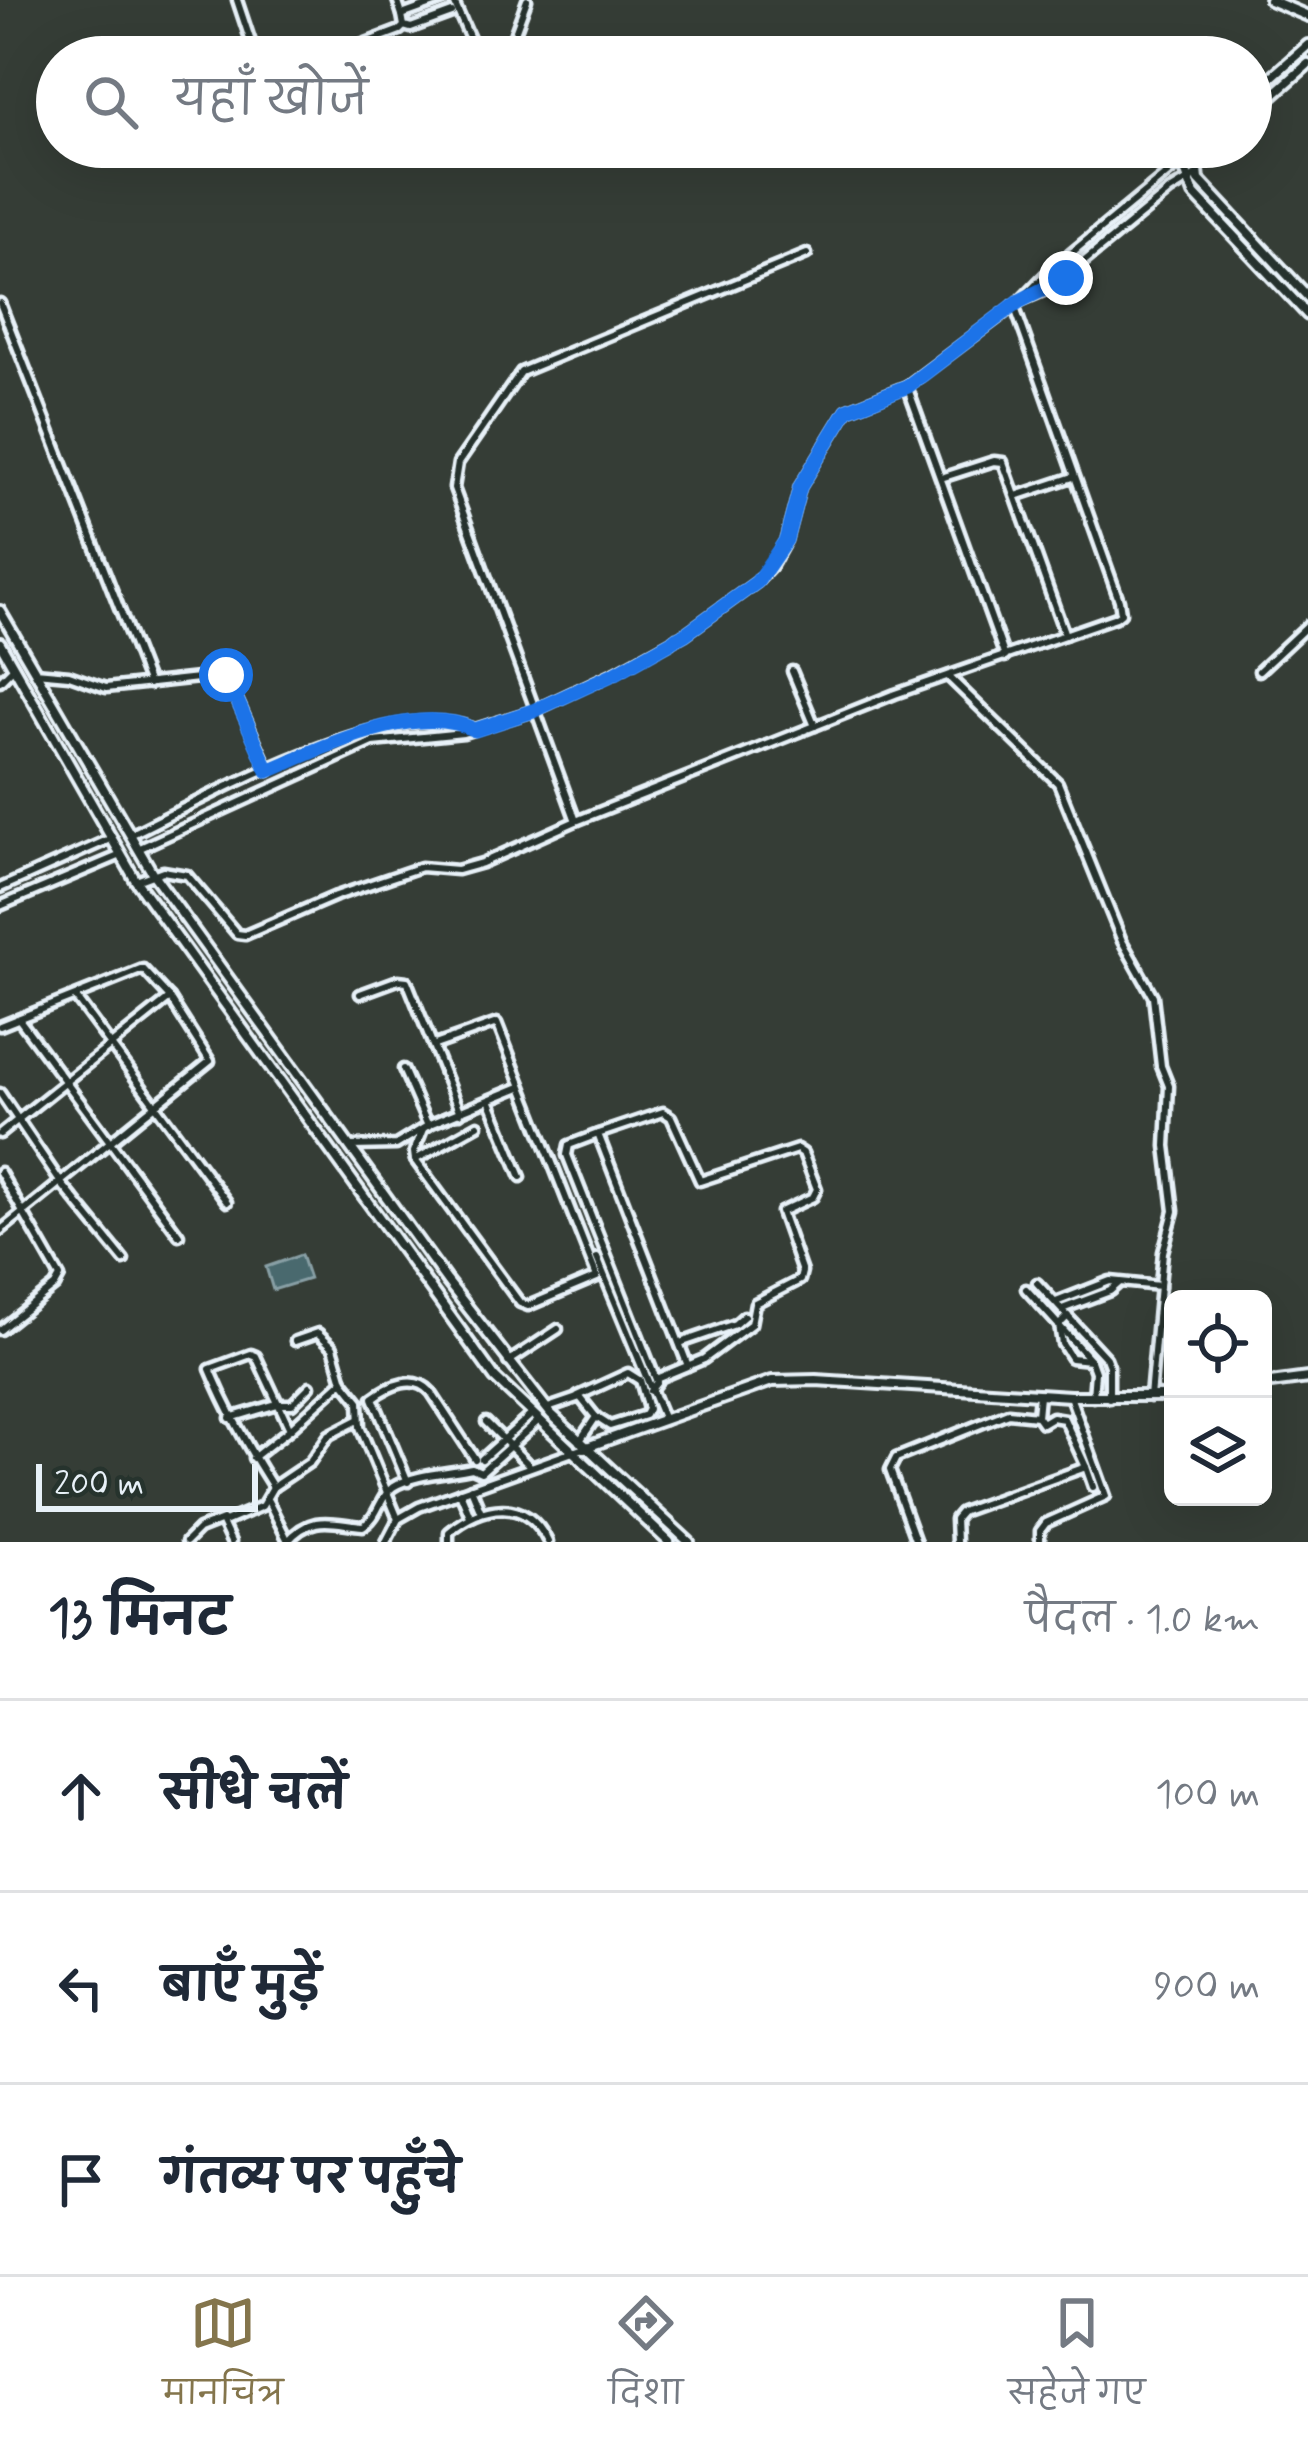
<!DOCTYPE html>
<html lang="hi">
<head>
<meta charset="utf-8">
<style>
  :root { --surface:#fff; --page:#f6f6f7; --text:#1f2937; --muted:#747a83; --line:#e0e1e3; --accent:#84754c }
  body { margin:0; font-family:Mynerve,"Playpen Sans Deva",sans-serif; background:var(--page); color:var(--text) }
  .controls { position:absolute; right:36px; bottom:36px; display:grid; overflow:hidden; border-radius:18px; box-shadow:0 12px 48px #0002 }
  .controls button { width:108px; height:108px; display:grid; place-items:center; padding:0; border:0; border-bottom:3px solid var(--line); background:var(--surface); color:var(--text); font:60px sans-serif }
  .scale { position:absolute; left:36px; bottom:30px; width:222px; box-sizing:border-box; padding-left:12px; border:6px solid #e8f1f8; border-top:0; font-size:33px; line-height:42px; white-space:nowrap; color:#e8f1f8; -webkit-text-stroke:9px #26332d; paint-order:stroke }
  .stop { position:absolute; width:36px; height:36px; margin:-27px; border:9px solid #1a73e8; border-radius:50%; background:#fff }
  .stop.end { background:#1a73e8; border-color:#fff; box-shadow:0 3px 12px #0008 }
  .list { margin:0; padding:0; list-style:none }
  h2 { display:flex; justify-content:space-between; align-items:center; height:156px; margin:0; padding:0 48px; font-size:51px }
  h2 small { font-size:39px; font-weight:400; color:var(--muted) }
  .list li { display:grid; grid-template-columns:78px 1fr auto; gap:36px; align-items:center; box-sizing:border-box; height:192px; padding:0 48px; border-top:3px solid var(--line) }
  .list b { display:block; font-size:45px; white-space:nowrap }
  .list em { font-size:39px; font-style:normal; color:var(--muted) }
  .icon { flex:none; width:66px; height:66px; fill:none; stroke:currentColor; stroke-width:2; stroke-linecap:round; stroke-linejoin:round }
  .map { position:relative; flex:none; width:1308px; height:1542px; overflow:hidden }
  .search { position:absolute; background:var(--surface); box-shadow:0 12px 48px #0002; left:36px; right:36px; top:36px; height:132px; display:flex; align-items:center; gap:30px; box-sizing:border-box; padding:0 42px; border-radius:66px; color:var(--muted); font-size:45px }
  .sheet { height:732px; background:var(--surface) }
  nav { display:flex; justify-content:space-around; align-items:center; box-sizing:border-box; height:168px; border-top:3px solid var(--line); background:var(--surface); font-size:33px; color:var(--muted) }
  nav a { display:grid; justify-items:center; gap:6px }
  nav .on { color:var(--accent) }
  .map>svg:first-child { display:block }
</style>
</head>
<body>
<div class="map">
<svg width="1308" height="1542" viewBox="0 0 1308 1542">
  <rect width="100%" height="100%" fill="#353d36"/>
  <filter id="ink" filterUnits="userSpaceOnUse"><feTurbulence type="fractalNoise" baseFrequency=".00833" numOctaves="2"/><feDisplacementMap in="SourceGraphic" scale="24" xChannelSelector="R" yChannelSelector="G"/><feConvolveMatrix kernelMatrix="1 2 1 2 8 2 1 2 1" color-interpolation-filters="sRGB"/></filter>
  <g filter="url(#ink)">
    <polygon fill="#48696e" stroke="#889fa5" stroke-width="3" points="301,1255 309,1279 273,1290 266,1267"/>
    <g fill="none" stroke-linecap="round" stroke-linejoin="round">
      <g stroke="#e8f1f8" stroke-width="15">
        <g id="minor">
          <polyline points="237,0 256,57"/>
          <polyline points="397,0 402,15 443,0"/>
          <polyline points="453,0 478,57"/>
          <polyline points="404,26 411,28 452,13"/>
          <polyline points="329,57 400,30 404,26 402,15"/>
          <polyline points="506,57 527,0"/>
          <polyline points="1022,300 1053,287 1170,191 1196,175"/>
          <polyline points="0,303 149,684"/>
          <polyline points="907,386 1005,657"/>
          <polyline points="941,478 994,461 1003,462 1065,635"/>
          <polyline points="1016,496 1073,477"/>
          <polyline points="792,671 815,726"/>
          <polyline points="1259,671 1308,625"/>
          <polyline points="35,672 69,675 106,688 226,675 269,771"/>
          <polyline points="948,676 1058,783 1122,941 1153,996 1161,1066 1169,1086 1166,1146 1174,1211 1163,1252 1150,1397"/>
          <polyline points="0,681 14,667"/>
          <polyline points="576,821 454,488 458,463 521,372 807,254"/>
          <path d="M130 835C208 797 389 695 471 728"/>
          <polyline points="138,849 373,742 463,733 533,711 616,672 685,634 757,582 771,567 786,540 800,487 847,410 907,386 1019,302 1046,274 1173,169 1197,161"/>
          <polyline points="136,881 163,871 187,875 237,934 245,935 336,896 421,867 457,870 482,863 576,821 895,694 1116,617 1121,613 1119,600 1014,305"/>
          <polyline points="0,888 112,838"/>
          <polyline points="0,906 121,855"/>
          <polyline points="360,994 398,980 407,981 460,1113"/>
          <polyline points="76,998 227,1202"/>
          <polyline points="19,1019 179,1235"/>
          <polyline points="0,1026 143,969 170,998 210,1061 0,1231"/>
          <polyline points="403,1069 428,1126"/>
          <polyline points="0,1093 61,1183 124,1260"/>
          <polyline points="490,1102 521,1177"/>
          <polyline points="423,1129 414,1152 415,1160 520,1303 528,1306 597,1277 497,1023 435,1045"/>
          <polyline points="0,1134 170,998"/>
          <polyline points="598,1134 569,1145 567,1155 657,1382 650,1391"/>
          <polyline points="352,1146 396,1145 432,1123 520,1087"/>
          <polyline points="415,1160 478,1125"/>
          <polyline points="0,1172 60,1277 55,1286 0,1330"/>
          <polyline points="597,1258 664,1420"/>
          <polyline points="1037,1283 1106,1358 1109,1366 1109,1398"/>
          <polyline points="1026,1289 1091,1361 1095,1372 1093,1397"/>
          <polyline points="1056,1302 1110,1281 1160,1286"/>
          <polyline points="1062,1309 1110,1291 1119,1283"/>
          <polyline points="1068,1316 1059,1325 1062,1344 1071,1358 1090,1360"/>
          <polyline points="295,1341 318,1333 333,1347 343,1381 359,1401 360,1427 398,1519"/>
          <polyline points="680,1343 735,1324 744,1316"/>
          <polyline points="508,1362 558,1329"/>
          <polyline points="656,1379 704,1359 751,1324 755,1303 800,1280 802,1272 781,1212 813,1197 817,1189 803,1153 797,1149 700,1181 671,1117 663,1112 598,1134 688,1366"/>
          <polyline points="578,1396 628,1373 639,1380"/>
          <polyline points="548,1408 580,1397 596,1417 579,1442"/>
          <polyline points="1037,1416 1039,1395"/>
          <polyline points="596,1417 610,1426 645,1415 648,1409 640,1380"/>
          <polyline points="230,1418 277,1404 292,1404 310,1386"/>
          <polyline points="486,1422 530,1466"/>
          <polyline points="290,1429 343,1381"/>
          <path d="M253 1458 290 1429 256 1356 251 1354 210 1369C228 1412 248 1448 273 1487"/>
          <polyline points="482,1459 531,1415"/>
          <polyline points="1086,1467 1093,1487"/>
          <path d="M408 1482 373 1398C390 1385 415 1374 431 1392L475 1459"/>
          <polyline points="471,1488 481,1512"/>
          <polyline points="460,1492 470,1516"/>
          <polyline points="268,1501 288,1541"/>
          <polyline points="186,1542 199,1529 222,1520"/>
          <polyline points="231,1542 222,1523 262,1506 273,1487 310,1462 329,1435 358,1420"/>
          <path d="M287 1542C313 1512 334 1524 363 1526 379 1517 379 1497 393 1487 413 1474 449 1473 472 1468L481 1472 538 1421"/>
          <polyline points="386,1542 398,1519 419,1507 584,1448"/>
          <path d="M449 1542V1532C483 1504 526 1496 548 1542"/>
          <polyline points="916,1542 890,1470 896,1458 1008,1413 1037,1416 1042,1423 1052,1417 1064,1419 1086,1467 961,1512 955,1519 956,1542"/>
          <polyline points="1040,1542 1040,1531 1046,1523 1106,1496 1070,1396"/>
        </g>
      </g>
      <g stroke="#e8f1f8" stroke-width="16">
        <g id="tertiary">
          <polyline points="1270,0 1308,16"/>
          <polyline points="1251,95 1308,45"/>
          <polyline points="1251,114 1308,64"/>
          <polyline points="1192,147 1183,164 1194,194 1308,315"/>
          <polyline points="1214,147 1197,161 1199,180 1308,297"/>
          <polyline points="0,611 153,874 447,1281 551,1414 689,1542"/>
          <polyline points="0,643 136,881 495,1378 669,1542"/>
          <polyline points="1263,1384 1308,1378"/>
          <polyline points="584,1448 772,1381 816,1380 1070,1396 1173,1396"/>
        </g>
      </g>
      <use href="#minor" stroke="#26332d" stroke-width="6"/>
      <use href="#tertiary" stroke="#26332d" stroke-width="8"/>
    </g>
  </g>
  <g fill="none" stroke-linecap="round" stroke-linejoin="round" filter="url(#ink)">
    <path stroke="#1a73e8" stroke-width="15" d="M226 675 268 771C323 748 416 700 475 730L533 711 616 673 685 634 757 582 786 540 800 487 847 410 908 386 1018 302 1066 278"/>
  </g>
</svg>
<div class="controls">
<button><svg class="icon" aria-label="locate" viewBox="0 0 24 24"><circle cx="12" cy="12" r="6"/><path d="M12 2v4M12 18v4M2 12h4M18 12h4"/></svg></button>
<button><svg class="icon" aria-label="layers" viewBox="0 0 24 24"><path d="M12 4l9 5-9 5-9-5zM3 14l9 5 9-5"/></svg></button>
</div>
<div class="scale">200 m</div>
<div class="stop" style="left:226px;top:675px"></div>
<div class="stop end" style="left:1066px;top:278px"></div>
<div class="search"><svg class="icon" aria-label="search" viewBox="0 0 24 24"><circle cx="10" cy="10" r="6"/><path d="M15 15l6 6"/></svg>यहाँ खोजें</div>
</div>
<section class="sheet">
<h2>13 मिनट<small>पैदल · 1.0 km</small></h2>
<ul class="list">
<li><svg class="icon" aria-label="ahead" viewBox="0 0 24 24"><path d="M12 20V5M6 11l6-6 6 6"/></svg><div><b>सीधे चलें</b></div><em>100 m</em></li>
<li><svg class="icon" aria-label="left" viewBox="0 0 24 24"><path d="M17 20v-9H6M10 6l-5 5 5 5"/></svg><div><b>बाएँ मुड़ें</b></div><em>900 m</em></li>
<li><svg class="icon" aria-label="arrive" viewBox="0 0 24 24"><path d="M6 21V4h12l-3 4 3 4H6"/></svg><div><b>गंतव्य पर पहुँचे</b></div></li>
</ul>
</section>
<nav>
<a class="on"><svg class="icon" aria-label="map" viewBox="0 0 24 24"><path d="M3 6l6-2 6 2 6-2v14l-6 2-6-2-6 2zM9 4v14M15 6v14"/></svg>मानचित्र</a>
<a><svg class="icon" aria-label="directions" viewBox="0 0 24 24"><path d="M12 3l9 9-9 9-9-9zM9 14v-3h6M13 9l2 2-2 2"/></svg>दिशा</a>
<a><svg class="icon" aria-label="saved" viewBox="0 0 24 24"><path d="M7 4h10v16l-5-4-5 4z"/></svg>सहेजे गए</a>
</nav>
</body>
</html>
